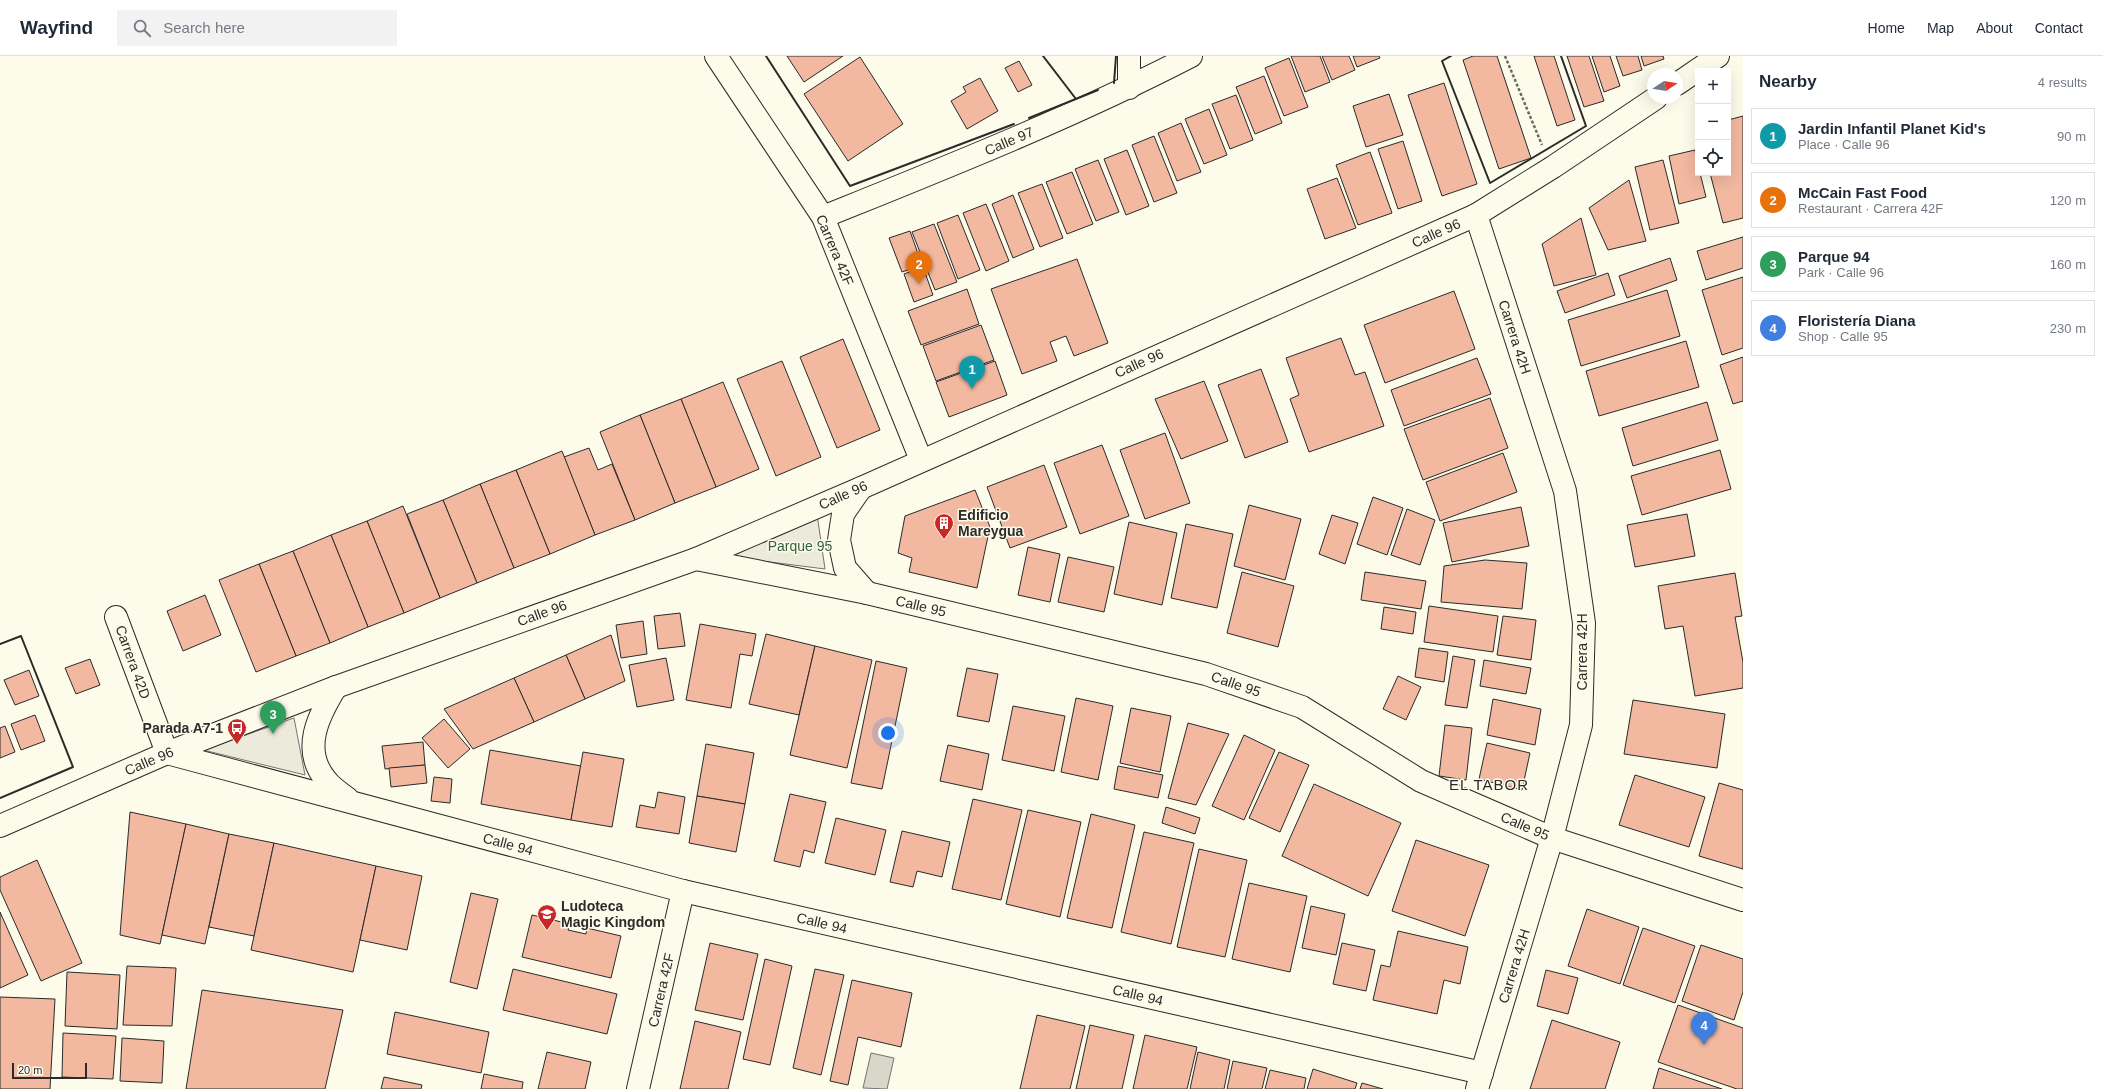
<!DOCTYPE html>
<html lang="en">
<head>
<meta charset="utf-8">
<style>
  :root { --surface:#fff; --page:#f2f2f3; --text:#1f2937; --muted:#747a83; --line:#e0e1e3; --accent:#0f766e }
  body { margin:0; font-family:Arial,sans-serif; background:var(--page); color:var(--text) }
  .controls { position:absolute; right:12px; top:12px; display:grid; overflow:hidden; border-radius:0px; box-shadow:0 4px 16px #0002 }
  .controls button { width:36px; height:36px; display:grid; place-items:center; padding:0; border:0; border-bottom:1px solid var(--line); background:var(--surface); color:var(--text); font:20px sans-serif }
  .compass { position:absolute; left:1647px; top:12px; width:36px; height:36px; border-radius:50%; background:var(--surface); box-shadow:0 4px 16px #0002; rotate:78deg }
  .scale { position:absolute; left:12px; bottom:10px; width:75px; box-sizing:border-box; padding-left:4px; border:2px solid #2b2b2b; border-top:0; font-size:11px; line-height:14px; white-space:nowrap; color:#2b2b2b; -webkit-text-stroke:3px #fdfbea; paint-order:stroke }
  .you { position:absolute; left:888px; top:677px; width:14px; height:14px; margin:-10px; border:3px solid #fff; border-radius:50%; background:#1a73e8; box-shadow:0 0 0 6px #1a73e833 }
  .badge { display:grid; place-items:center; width:26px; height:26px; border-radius:50%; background:var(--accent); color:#fff; font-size:13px; font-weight:700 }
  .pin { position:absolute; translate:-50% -33px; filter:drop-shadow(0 1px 2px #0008) }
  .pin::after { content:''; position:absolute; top:21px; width:14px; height:12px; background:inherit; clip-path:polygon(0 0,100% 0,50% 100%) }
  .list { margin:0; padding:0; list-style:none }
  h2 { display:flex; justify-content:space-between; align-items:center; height:52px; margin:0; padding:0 16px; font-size:17px }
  h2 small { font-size:13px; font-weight:400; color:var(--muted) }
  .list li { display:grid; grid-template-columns:26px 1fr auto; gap:12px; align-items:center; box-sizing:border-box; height:56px; margin:0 8px 8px; padding:0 8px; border:1px solid var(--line); border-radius:0px }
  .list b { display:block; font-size:15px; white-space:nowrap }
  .list p { margin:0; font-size:13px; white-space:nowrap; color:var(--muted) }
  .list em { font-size:13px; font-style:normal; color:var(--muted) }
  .icon { flex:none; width:22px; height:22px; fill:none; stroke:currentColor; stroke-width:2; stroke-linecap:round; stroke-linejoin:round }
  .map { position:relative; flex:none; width:1743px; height:1033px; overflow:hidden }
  header { display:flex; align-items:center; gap:24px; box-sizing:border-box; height:56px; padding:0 20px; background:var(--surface); border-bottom:1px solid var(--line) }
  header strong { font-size:19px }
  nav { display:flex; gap:22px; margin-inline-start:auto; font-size:14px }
  .search { width:280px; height:36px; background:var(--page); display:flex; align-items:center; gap:10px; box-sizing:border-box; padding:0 14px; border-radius:0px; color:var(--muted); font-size:15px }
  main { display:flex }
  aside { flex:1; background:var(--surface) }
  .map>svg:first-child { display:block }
</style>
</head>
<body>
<header>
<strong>Wayfind</strong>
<div class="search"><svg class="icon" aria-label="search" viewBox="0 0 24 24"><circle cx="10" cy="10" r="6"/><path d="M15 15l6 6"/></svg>Search here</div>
<nav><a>Home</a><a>Map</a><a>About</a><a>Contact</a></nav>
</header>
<main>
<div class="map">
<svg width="1743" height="1033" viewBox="0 0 1743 1033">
  <rect width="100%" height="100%" fill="#fdfbea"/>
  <g fill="#ecebdb" stroke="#74746e">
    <polygon points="817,458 825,513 731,501"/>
    <polygon points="294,662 305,719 203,694"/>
  </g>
  <polygon fill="#d8d7c9" stroke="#74746e" points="871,997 894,1002 887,1033 863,1032"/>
  <g fill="#f2b8a0" stroke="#2b2b2b">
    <polygon points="787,0 843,0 804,26"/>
    <polygon points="1291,0 1320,0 1330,26 1305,36"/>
    <polygon points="1322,0 1349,0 1355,14 1332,24"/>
    <polygon points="1353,0 1379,0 1380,2 1357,11"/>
    <polygon points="1473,0 1497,0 1531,102 1499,113 1463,4"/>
    <polygon points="1534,0 1554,0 1575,64 1557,70"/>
    <polygon points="1567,0 1589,0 1604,45 1584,51"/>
    <polygon points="1592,0 1610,0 1620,30 1604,36"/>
    <polygon points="1616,0 1638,0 1642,14 1623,20"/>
    <polygon points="1641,0 1663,0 1664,3 1644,10"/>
    <polygon points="860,1 903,68 848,105 804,38"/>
    <polygon points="1289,2 1308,51 1284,60 1265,12"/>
    <polygon points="1019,5 1032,29 1018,36 1005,12"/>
    <polygon points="1264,20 1282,67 1255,78 1236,31"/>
    <polygon points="980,22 998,55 967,73 951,45 966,36 963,31"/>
    <polygon points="1444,27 1477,128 1442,140 1408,39"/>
    <polygon points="1389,38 1403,79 1366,91 1353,50"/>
    <polygon points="1236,39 1253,84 1230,93 1212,48"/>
    <polygon points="1209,53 1227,99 1204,108 1185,63"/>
    <polygon points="1743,60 1743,162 1723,167 1710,117 1728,117 1728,64"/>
    <polygon points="1181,67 1201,116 1177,125 1158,77"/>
    <polygon points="1154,80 1177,137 1154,146 1132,89"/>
    <polygon points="1403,85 1422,145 1398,153 1378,93"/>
    <polygon points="1127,94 1149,150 1126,159 1104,103"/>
    <polygon points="1695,94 1698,117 1700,117 1706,141 1679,148 1669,100"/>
    <polygon points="1370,96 1392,157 1358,169 1336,109"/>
    <polygon points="1098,104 1119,156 1096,165 1075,113"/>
    <polygon points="1663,104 1679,167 1650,174 1635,111"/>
    <polygon points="1072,116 1093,168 1067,178 1046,126"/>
    <polygon points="1337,122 1356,172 1325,183 1307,133"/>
    <polygon points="1629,124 1646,185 1608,194 1589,152"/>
    <polygon points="1042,128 1063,182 1040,191 1018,137"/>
    <polygon points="1013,139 1034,193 1013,202 992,148"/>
    <polygon points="986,148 1009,205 986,215 963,157"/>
    <polygon points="958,159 980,214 958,223 937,167"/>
    <polygon points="1581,162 1596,219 1554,230 1542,188"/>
    <polygon points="934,168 957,226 935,234 912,176"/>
    <polygon points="910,175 922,209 902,216 889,182"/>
    <polygon points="1743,181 1743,212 1706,224 1697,195"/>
    <polygon points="1670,202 1677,224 1627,242 1619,220"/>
    <polygon points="1077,203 1108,287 1074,300 1066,280 1050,286 1057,305 1022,318 991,233"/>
    <polygon points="923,211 933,239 914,246 904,218"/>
    <polygon points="1608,217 1615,239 1565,257 1557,235"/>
    <polygon points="1743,221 1743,292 1722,299 1702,234"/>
    <polygon points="967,233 979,268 921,289 908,255"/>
    <polygon points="1667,234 1680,280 1581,310 1568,264"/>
    <polygon points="1454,235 1475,293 1385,327 1364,269"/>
    <polygon points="981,269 994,304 936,325 923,290"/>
    <polygon points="1341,282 1355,319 1365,316 1384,370 1309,396 1290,343 1299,339 1286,302"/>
    <polygon points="843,283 880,374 837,392 800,301"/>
    <polygon points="1686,285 1699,331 1599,360 1586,315"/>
    <polygon points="1743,301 1743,345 1733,348 1720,309"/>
    <polygon points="1477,302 1491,338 1404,370 1391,334"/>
    <polygon points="782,305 821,401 776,420 737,323"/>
    <polygon points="995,305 1007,339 949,361 936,326"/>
    <polygon points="1261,313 1288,386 1245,402 1218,329"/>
    <polygon points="1204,325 1228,385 1181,403 1155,343"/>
    <polygon points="723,326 759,413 716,431 681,343"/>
    <polygon points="1490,342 1508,392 1423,424 1404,373"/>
    <polygon points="681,343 716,431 675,447 640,359"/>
    <polygon points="1707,346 1718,384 1633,410 1622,372"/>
    <polygon points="640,359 675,447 635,464 600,376"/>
    <polygon points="1165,377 1190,447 1145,463 1120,394"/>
    <polygon points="1102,389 1129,460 1080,478 1054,407"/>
    <polygon points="589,392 598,414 612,408 635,464 595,479 564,401"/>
    <polygon points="1720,394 1731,433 1642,459 1631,420"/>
    <polygon points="562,395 595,479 550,498 516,414"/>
    <polygon points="1503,397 1517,436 1440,465 1426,426"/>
    <polygon points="1044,409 1067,471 1010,492 987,431"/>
    <polygon points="516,414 550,498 514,512 480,428"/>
    <polygon points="480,428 514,512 477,527 443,444"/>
    <polygon points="975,434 990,471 977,532 909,516 912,502 898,497 905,460"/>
    <polygon points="1373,441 1403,452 1387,499 1357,488"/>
    <polygon points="443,444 477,527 440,542 407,458"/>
    <polygon points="1249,449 1301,463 1285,524 1234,510"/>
    <polygon points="403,450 440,542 404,557 367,465"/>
    <polygon points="1521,451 1529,490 1452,506 1443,467"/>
    <polygon points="1407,453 1435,464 1420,509 1391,499"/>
    <polygon points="1687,458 1695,500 1635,511 1627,469"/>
    <polygon points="1332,459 1358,467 1345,508 1319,498"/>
    <polygon points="367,465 404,557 368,571 331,479"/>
    <polygon points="1129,466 1177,477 1162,549 1114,538"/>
    <polygon points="1186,468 1233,478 1217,552 1171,542"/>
    <polygon points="331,479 368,571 330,587 293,495"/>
    <polygon points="1028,491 1060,498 1050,546 1018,539"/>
    <polygon points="293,495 330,587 296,600 259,508"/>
    <polygon points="1068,501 1114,511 1104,556 1058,546"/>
    <polygon points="1485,504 1527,507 1522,553 1441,546 1444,510"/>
    <polygon points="259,508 296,600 256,616 219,524"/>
    <polygon points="1242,516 1294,530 1278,591 1227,577"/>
    <polygon points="1365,516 1426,525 1421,553 1361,544"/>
    <polygon points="1735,517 1742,560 1735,561 1743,606 1743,632 1695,640 1683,570 1665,573 1658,530"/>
    <polygon points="205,539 221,579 183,595 167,555"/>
    <polygon points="1429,550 1498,560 1493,596 1424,586"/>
    <polygon points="1384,551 1416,556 1413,578 1381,573"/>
    <polygon points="680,557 685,590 658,593 654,560"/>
    <polygon points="1503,560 1536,564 1531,604 1497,599"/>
    <polygon points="643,565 647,598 621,602 616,569"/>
    <polygon points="700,568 756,578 752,600 740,598 731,652 686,644"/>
    <polygon points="766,578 815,590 799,659 749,648"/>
    <polygon points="611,579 625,625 585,643 566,599"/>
    <polygon points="815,590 872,604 847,712 790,699"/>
    <polygon points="1419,592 1448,596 1444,626 1415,621"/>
    <polygon points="566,599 585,643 534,666 514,622"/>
    <polygon points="1453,600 1475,604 1467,652 1445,649"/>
    <polygon points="666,602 674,644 637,651 629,609"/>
    <polygon points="90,603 100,629 76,638 65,612"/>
    <polygon points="1484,604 1531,612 1526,638 1480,630"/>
    <polygon points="876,605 907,612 882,733 851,727"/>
    <polygon points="967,612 998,618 989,666 957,660"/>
    <polygon points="29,614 39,640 15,649 4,624"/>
    <polygon points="1398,620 1421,631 1406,664 1383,653"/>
    <polygon points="514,622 534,666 473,693 444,653"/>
    <polygon points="1076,642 1113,650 1098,724 1061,716"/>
    <polygon points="1493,643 1541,653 1535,689 1487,679"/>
    <polygon points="1633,644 1725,658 1717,712 1624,698"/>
    <polygon points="1013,650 1065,660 1054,715 1002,704"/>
    <polygon points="1131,652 1171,660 1160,716 1120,707"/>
    <polygon points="35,659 45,685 21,694 11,668"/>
    <polygon points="444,663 470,693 448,712 422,682"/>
    <polygon points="1188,667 1229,678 1196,749 1168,742"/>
    <polygon points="1445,669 1472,672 1466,724 1439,720"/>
    <polygon points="5,670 15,696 0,702 0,672"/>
    <polygon points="1244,679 1275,694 1244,764 1212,750"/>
    <polygon points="423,686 425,709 385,713 382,690"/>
    <polygon points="1487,687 1530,697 1522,734 1479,723"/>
    <polygon points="706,688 754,697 745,748 697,740"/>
    <polygon points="948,689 989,698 982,734 940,725"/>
    <polygon points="490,694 581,710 571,764 481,748"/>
    <polygon points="583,696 624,703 612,771 571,764"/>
    <polygon points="1279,696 1309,709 1280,776 1249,762"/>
    <polygon points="425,709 427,727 391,731 389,712"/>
    <polygon points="1118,710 1163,719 1158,742 1114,733"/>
    <polygon points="1635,719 1705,741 1689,791 1619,769"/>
    <polygon points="434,721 452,723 450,747 431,745"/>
    <polygon points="1719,727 1743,734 1743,813 1699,800"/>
    <polygon points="1314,728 1401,767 1368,840 1282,800"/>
    <polygon points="658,736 685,741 679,778 636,771 640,749 655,752"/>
    <polygon points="790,738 826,746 814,797 804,794 800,811 774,805"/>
    <polygon points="697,740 745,748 736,796 689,787"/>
    <polygon points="973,743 1022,754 1001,844 952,833"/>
    <polygon points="1166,751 1200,762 1195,778 1162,767"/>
    <polygon points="1028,754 1081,766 1060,861 1006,848"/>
    <polygon points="130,756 186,768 160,888 120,879"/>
    <polygon points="1091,758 1135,769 1112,872 1067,862"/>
    <polygon points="836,762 886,774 875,819 825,807"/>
    <polygon points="186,768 229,778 205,888 162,879"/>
    <polygon points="902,775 950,786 942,821 917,815 913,831 890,826"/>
    <polygon points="1144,776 1194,787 1171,888 1121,876"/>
    <polygon points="229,778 274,787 254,880 209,871"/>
    <polygon points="1416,784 1489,809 1465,880 1392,855"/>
    <polygon points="274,787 376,810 353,916 251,894"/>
    <polygon points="1199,793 1247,804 1225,901 1177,891"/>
    <polygon points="37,804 82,907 41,925 0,834 0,821"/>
    <polygon points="376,810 422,820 407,894 360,884"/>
    <polygon points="1249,827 1307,840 1290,916 1232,903"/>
    <polygon points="471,837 498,843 477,933 450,926"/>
    <polygon points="1311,850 1345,858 1336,899 1302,892"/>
    <polygon points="1587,853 1639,871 1620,928 1568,910"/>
    <polygon points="0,856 28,919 0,932"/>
    <polygon points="532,859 570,868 568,874 586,878 587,872 621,880 611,922 522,901"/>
    <polygon points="1643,872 1695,890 1675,947 1623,929"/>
    <polygon points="1398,875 1468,891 1460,928 1444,924 1437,958 1373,944 1381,909 1390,911"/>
    <polygon points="710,887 758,898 743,964 695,954"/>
    <polygon points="1342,887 1375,894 1366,935 1333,928"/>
    <polygon points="1701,889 1743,903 1743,936 1734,964 1682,945"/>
    <polygon points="765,903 792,910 770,1009 743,1003"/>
    <polygon points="127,910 176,912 172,970 123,969"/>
    <polygon points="513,913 617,938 607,978 503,954"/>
    <polygon points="815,913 844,919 821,1019 793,1012"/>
    <polygon points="1546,914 1578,922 1568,958 1537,950"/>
    <polygon points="67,916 120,919 117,973 65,970"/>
    <polygon points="852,924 912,937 901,991 858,981 848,1029 830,1025"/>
    <polygon points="202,934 343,954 325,1033 186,1033"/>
    <polygon points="0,941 55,943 50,1033 0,1033"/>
    <polygon points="1678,949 1743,972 1743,1033 1737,1033 1658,1006"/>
    <polygon points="395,956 489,976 481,1017 387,998"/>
    <polygon points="1037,959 1085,970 1070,1033 1020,1033"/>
    <polygon points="1552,964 1620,986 1605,1033 1530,1033"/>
    <polygon points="695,965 741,976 728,1033 680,1033"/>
    <polygon points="1090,969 1134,979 1122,1033 1076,1033"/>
    <polygon points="63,977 116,980 113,1023 62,1021"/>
    <polygon points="1145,979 1197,991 1187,1033 1133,1033"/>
    <polygon points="122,982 164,985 162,1027 120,1025"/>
    <polygon points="547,996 591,1006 585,1033 538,1033"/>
    <polygon points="1198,996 1230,1004 1224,1033 1190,1033"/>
    <polygon points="1233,1005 1267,1012 1262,1033 1227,1033"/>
    <polygon points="1659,1012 1722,1033 1653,1033"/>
    <polygon points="1313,1013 1357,1027 1355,1033 1307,1033"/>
    <polygon points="1270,1014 1306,1022 1304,1033 1265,1033"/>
    <polygon points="484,1018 523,1026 522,1033 481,1033"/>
    <polygon points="384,1021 422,1029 421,1033 381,1033"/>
    <polygon points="1362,1027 1383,1033 1360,1033"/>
  </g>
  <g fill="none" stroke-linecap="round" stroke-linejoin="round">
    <g stroke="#2b2b2b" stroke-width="24">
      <g id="minor">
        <polyline points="716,0 823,161 921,404"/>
        <polyline points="1677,28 1718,0"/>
        <polyline points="1129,32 1129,0"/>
        <polyline points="1476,159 1565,435 1584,567 1581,669 1552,782 1477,1033"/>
        <path d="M823 161C947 111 1071 62 1191 0"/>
        <polyline points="861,432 843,458 839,484 845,512 867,537"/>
        <polyline points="696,503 867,537 1206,618 1302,651 1421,725 1552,782 1743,844"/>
        <polyline points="116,561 167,697"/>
        <path d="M336 631C318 660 301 694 326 724 331 731 340 737 347 742"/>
        <polyline points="167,697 683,835 1482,1017"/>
        <polyline points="0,770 167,697 336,631 696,503 861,432 1476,159 1553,111 1656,42"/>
        <polyline points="638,1033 683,835"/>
      </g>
    </g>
    <polyline stroke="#6a6964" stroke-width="2.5" stroke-dasharray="3 2" stroke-linecap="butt" points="1505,0 1542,89"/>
    <use href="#minor" stroke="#fdfbea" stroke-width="22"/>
    <g stroke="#2b2b2b" stroke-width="2">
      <polyline points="766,0 850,130 1014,68"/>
      <polyline points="1043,0 1076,43"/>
      <polyline points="1451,0 1442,5 1490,127 1586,70 1561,0"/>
      <polyline points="1114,27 1116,0"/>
      <polyline points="1029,62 1098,34"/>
      <polyline points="0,588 21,580 73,711 0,742"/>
    </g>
  </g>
  <defs>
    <g id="building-pin" transform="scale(1)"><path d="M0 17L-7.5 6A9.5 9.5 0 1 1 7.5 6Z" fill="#c62828" stroke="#fdfbea"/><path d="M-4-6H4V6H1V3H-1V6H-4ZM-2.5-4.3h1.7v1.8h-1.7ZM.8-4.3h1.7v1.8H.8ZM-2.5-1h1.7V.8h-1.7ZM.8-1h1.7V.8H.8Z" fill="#fff"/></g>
    <g id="bus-pin" transform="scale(1)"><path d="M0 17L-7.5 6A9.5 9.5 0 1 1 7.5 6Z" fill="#c62828" stroke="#fdfbea"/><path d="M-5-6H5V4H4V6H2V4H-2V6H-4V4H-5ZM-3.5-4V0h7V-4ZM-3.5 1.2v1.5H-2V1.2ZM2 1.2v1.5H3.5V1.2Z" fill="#fff"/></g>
    <g id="school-pin" transform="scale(1)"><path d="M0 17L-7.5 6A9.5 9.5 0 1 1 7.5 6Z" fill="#c62828" stroke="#fdfbea"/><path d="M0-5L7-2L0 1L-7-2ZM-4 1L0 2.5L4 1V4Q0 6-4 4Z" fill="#fff"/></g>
  </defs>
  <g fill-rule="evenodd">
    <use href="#building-pin" x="944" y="467"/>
    <use href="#bus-pin" x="237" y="672"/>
    <use href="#school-pin" x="547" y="858"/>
  </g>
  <g text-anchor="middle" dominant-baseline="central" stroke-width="3" stroke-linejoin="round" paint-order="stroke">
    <g font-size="14" fill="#2b2b2b" stroke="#fdfbea">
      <text transform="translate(1009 85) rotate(-23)">Calle 97</text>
      <text transform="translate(1436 177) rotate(-24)">Calle 96</text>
      <text transform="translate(835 194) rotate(67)">Carrera 42F</text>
      <text transform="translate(1515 281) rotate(72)">Carrera 42H</text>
      <text transform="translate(1139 307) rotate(-24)">Calle 96</text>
      <text transform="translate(843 439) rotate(-24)">Calle 96</text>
      <text transform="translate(921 550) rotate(13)">Calle 95</text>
      <text transform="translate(542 557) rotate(-20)">Calle 96</text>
      <text transform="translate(1582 596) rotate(-90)">Carrera 42H</text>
      <text transform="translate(133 606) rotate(70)">Carrera 42D</text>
      <text transform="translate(1236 628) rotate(19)">Calle 95</text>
      <text transform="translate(149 705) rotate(-23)">Calle 96</text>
      <text transform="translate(1525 770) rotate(23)">Calle 95</text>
      <text transform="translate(508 788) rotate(15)">Calle 94</text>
      <text transform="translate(822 867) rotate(13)">Calle 94</text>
      <text transform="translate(1514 910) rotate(-73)">Carrera 42H</text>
      <text transform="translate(661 934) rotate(-77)">Carrera 42F</text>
      <text transform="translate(1138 939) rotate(13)">Calle 94</text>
    </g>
    <g font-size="14" font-weight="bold" fill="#2b2b2b" stroke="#fdfbea" text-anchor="start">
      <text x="958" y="459">Edificio<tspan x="958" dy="16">Mareygua</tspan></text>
      <text x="223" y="672" text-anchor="end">Parada A7-1</text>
      <text x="561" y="850">Ludoteca<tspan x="561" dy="16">Magic Kingdom</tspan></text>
    </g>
    <g font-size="14" fill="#34623c" stroke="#fdfbea">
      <text x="800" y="490">Parque 95</text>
    </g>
    <g font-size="15" letter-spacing="1" fill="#2b2b2b" stroke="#fdfbea">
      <text x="1489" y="728">EL TABOR</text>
    </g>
  </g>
</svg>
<div class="controls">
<button>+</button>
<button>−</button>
<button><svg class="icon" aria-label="locate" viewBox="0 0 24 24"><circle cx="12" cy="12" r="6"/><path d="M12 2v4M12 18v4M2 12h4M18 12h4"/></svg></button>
</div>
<svg class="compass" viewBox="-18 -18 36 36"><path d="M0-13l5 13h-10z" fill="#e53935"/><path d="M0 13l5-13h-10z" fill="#747a83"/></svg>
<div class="scale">20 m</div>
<div class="you"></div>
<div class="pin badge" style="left:972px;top:333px;background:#0f9aa8">1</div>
<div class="pin badge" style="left:919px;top:228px;background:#e8710a">2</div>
<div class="pin badge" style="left:273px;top:678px;background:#2e9e5b">3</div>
<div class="pin badge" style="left:1704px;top:989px;background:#3f7fe0">4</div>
</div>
<aside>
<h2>Nearby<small>4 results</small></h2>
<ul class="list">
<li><span class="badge" style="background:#0f9aa8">1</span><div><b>Jardin Infantil Planet Kid's</b><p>Place · Calle 96</p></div><em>90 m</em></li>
<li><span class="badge" style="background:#e8710a">2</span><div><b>McCain Fast Food</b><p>Restaurant · Carrera 42F</p></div><em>120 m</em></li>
<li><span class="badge" style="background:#2e9e5b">3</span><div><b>Parque 94</b><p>Park · Calle 96</p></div><em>160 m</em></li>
<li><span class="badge" style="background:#3f7fe0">4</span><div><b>Floristería Diana</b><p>Shop · Calle 95</p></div><em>230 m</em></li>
</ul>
</aside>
</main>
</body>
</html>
